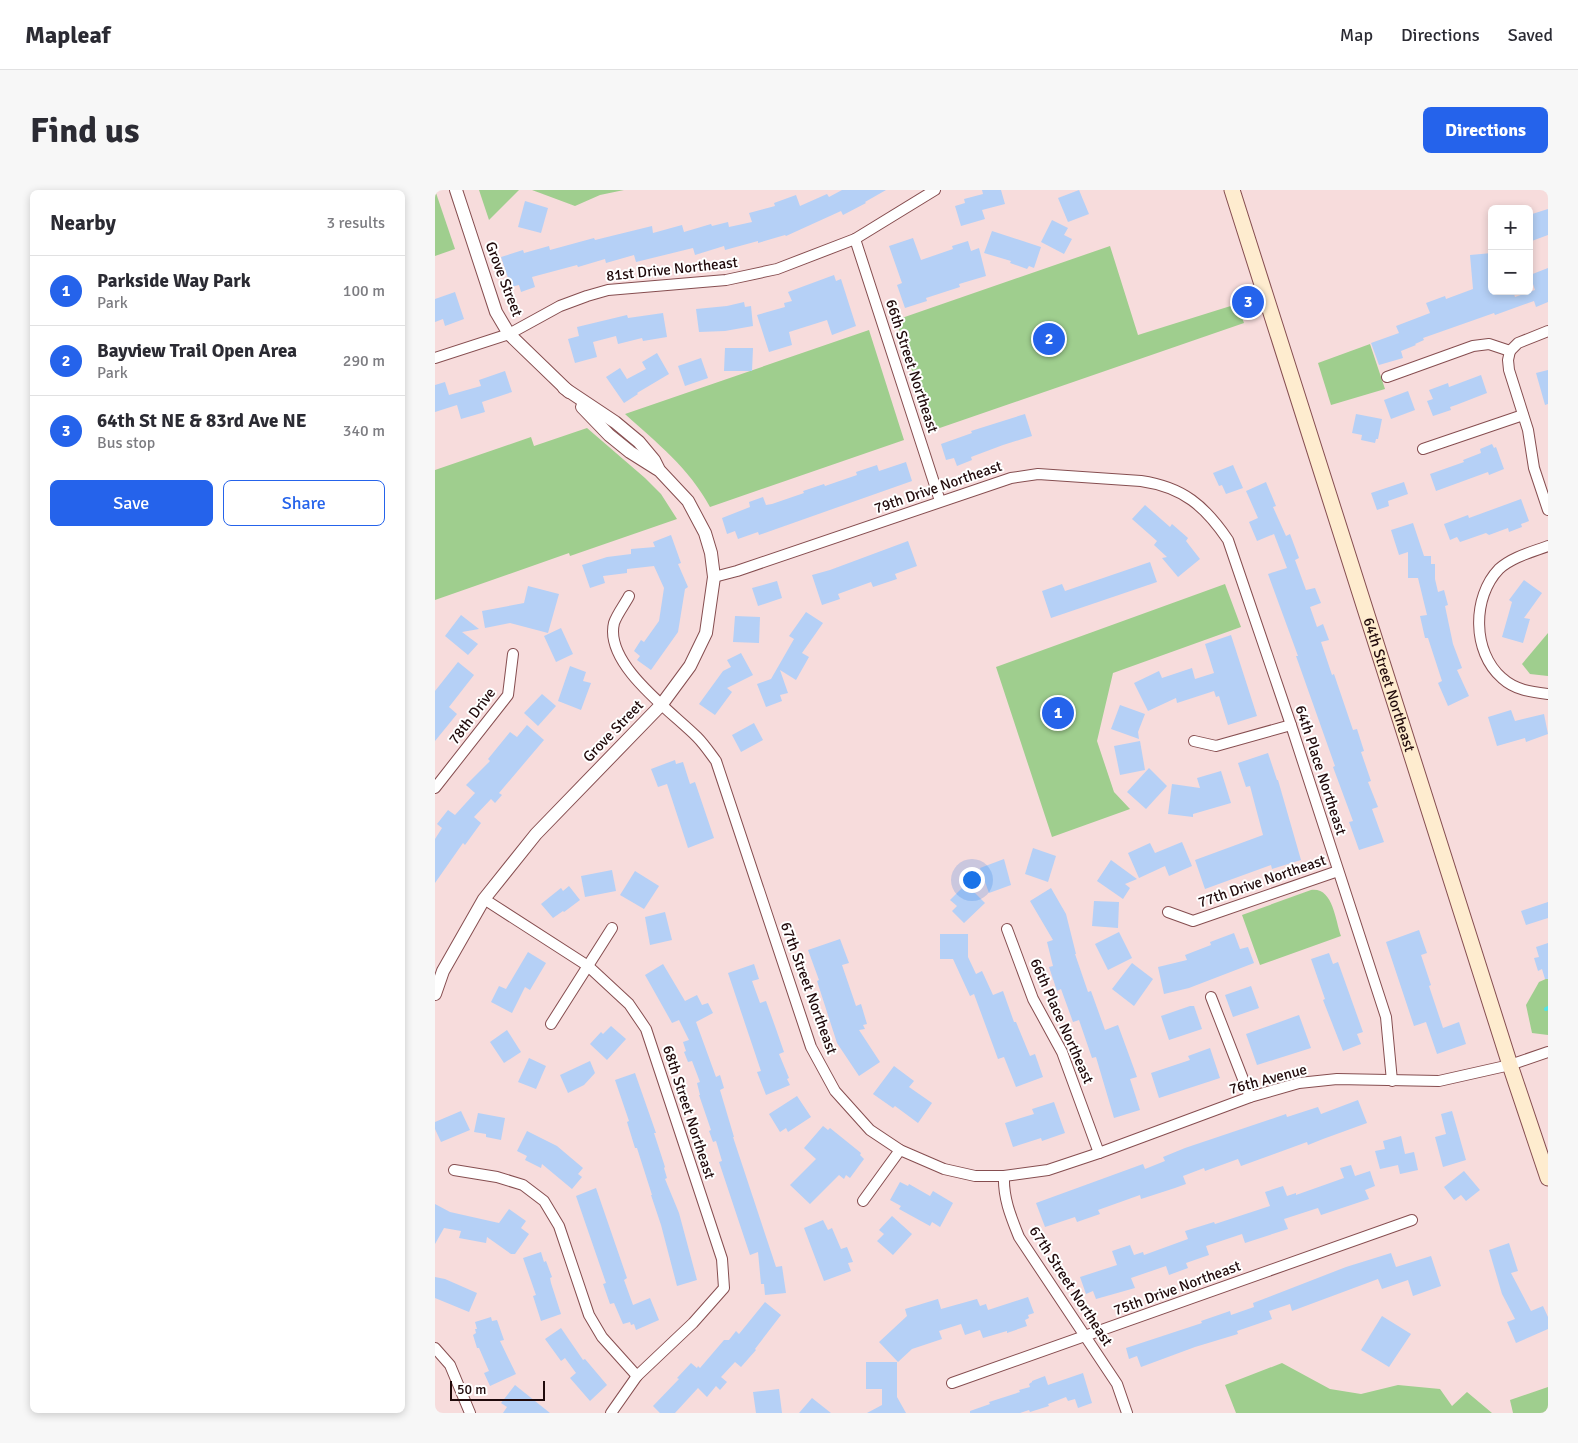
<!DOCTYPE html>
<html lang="en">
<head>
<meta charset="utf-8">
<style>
  :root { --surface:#fff; --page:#f7f7f7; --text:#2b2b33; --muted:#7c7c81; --line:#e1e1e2; --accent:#2563eb }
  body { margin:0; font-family:Signika,sans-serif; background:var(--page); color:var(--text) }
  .controls { position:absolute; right:15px; top:15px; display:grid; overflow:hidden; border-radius:8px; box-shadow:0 2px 8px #0003 }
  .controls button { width:45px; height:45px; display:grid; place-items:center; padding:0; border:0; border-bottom:1px solid var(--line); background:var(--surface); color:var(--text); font:25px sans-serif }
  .scale { position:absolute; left:15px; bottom:12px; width:95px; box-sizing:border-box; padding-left:5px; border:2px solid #200a0b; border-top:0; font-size:14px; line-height:18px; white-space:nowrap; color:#200a0b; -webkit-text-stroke:4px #fff; paint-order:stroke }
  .you { position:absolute; left:536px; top:689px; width:18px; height:18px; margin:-12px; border:4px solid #fff; border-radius:50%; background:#1a73e8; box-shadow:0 0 0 8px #1a73e833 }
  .badge { display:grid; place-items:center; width:32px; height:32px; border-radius:50%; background:var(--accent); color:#fff; font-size:16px; font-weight:700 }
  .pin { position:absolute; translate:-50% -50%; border:2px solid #fff; box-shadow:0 1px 5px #0006 }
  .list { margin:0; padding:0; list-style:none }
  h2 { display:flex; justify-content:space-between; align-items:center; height:65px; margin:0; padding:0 20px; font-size:21px }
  h2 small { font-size:16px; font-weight:400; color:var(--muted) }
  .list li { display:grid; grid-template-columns:32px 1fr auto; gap:15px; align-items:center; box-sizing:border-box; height:70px; padding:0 20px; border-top:1px solid var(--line) }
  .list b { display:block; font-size:19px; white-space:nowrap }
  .list p { margin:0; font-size:16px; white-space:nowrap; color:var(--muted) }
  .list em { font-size:16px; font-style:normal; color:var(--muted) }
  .actions { display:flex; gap:10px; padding:15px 20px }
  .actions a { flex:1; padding:11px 0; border:1px solid var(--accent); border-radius:8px; text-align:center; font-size:18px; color:var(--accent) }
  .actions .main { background:var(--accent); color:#fff }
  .map { position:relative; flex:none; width:1113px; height:1223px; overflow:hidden; border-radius:8px }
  header { display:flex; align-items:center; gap:30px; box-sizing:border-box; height:70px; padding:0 25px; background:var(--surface); border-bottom:1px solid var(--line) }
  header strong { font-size:24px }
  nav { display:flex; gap:28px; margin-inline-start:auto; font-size:18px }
  .intro { display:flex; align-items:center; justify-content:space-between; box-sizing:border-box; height:120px; padding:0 30px }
  h1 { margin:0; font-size:35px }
  .button { padding:12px 22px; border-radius:8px; background:var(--accent); color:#fff; font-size:18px; font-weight:700 }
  main { display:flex; gap:30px; padding:0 30px }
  aside { flex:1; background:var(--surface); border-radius:8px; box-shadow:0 2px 8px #0003 }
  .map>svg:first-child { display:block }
</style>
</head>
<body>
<header>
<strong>Mapleaf</strong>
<nav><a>Map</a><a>Directions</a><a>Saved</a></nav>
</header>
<div class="intro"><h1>Find us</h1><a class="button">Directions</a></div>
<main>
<aside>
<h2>Nearby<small>3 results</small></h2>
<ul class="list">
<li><span class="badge">1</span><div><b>Parkside Way Park</b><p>Park</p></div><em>100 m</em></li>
<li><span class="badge">2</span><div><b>Bayview Trail Open Area</b><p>Park</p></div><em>290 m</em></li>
<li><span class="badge">3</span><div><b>64th St NE &amp; 83rd Ave NE</b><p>Bus stop</p></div><em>340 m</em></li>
</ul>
<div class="actions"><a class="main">Save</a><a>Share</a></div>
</aside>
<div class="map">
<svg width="1113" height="1223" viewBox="0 0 1113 1223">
  <rect width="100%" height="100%" fill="#f7dcdc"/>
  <g fill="#9fce8e">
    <polygon points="0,0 20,59 0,66"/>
    <polygon points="44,0 84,0 54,30"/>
    <polygon points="97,0 189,0 165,5 140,16"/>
    <polygon points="675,56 703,145 802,114 809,133 496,241 461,130"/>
    <path d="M434 140 469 250 275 317C254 278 222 253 190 224Z"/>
    <polygon points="935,154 950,199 896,215 883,173"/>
    <polygon points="152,238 210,288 226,304 242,329 135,366 134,363 0,410 0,280 96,247 99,256"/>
    <polygon points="790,394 806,437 678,483 662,551 679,602 695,619 617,647 561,477"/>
    <polygon points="1113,443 1113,486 1095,484 1087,474"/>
    <path d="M876 700C898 697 900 729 906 746L825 775 807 725Z"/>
    <polygon points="1113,788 1113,845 1097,843 1091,815 1104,792"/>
    <polygon points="847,1173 895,1199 926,1204 963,1195 1005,1199 1017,1216 1032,1202 1057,1223 801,1223 790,1195"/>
    <polygon points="1113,1197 1113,1223 1078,1223 1075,1210"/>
  </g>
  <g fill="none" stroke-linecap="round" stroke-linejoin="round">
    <polyline stroke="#4fe2e6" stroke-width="4" points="1111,819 1113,818"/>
  </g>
  <g fill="#b5d0f6">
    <polygon points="407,0 451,0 430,12 431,13 408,25 406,21 351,46 350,45 323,53 323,51 290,60 289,56 260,65 258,58 201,72 199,65 171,73 170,69 143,77 142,75 97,87 100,97 86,102 84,95 76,97 66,67 88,60 89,63 114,56 115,60 159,48 160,50 217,36 218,43 247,35 249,42 276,34 277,36 293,32 294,37 317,32 314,23 340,16 339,13 361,5 365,16 392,4 394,7"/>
    <polygon points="547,0 566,0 570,14 547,20 550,29 526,36 520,16 530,13 529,9 548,4"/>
    <polygon points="644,0 654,24 633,32 623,8"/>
    <polygon points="90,11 113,18 106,43 83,37"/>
    <polygon points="1113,19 1113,45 1094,52 1094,25"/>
    <polygon points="617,30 633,38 629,45 637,49 629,64 606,52"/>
    <polygon points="557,41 606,57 599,78 594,76 592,79 575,73 576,71 549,63"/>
    <polygon points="478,48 486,70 518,59 517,56 533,51 536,61 544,58 551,86 524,94 525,97 491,108 492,111 470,118 462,95 467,93 454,56"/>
    <polygon points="1057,63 1057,101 1078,101 1080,107 1100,100 1095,85 1113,78 1113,112 1101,117 1099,111 1060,125 1059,123 988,148 989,150 980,154 981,155 966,161 968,168 944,175 936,153 964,143 961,136 995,123 991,113 1010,106 1011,109 1038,99 1035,65"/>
    <polygon points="399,85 401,91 406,89 421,136 397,145 392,130 354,142 357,155 334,162 322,125 350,117 349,113 357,111 353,102"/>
    <polygon points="20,102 29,129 10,136 8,129 0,132 0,109"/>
    <polygon points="309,112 310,117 316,116 318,136 290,141 264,142 261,119 292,116"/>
    <polygon points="228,123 232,147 208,151 207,148 183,154 181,146 158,152 162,167 140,173 133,149 144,146 142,137 192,125 193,128"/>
    <polygon points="290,158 318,158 317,181 289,181"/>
    <polygon points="222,163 234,184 202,203 203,204 189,213 171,187 185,178 192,189 211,179 207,172"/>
    <polygon points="266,168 273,188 250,196 243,176"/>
    <polygon points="1113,180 1113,214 1110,215 1101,183"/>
    <polygon points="70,181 77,202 47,212 50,222 26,229 22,215 0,222 0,195 10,192 14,205 46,196 44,190"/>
    <polygon points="1046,185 1052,203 1021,215 1015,217 1016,220 998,226 992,211 998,209 994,200 1013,193 1014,197"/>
    <polygon points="973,201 980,220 956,229 949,210"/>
    <polygon points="590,224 597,246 568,255 536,267 537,270 522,276 519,268 511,270 506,254 537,243 536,241"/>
    <polygon points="921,224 947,229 943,249 941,249 940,253 926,250 927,245 917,243"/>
    <polygon points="1057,254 1059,258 1061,257 1069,279 1054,285 1053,282 1001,301 995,284 1029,272 1028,270 1046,263 1045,259"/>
    <polygon points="471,272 477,291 324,345 323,342 303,349 300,341 292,344 287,328 315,317 314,312 328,307 331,315 337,314 369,303 368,301 389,294 390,296 422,285 421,282 442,275 444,281"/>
    <polygon points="798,275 808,298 791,304 787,295 784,296 778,283"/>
    <polygon points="831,292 841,316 838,317 851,346 855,344 864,368 860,370 871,400 880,398 886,413 875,417 882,437 888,434 894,450 886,452 897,485 899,484 918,540 922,539 929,561 926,562 936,591 933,592 943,617 937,619 949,652 924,660 914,632 918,631 898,577 900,576 861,466 863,466 833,384 852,378 839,344 822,351 814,332 823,328 811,301"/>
    <polygon points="969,292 973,304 953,311 954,316 942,320 936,303"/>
    <polygon points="1086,309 1094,331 1086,334 1087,337 1074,342 1073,338 1054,345 1051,343 1025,352 1022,347 1015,350 1009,334 1033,325 1034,328"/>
    <polygon points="710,315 735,337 737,334 753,348 751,351 765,369 743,387 727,368 732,367 719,355 722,351 697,329"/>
    <polygon points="978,333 989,366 996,366 996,374 1000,374 1000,389 1003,402 1009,400 1013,415 1010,416 1018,454 1027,478 1022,480 1034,506 1013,516 1003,493 1007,491 993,448 990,448 985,426 992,425 983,388 973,388 973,362 964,365 956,340"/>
    <polygon points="236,345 246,373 243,374 253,397 250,399 243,442 216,480 202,470 205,466 199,461 206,450 209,452 224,431 229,398 219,376 192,379 192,383 168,386 170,393 155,398 147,375 172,367 196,364 196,359 220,357 218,352"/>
    <polygon points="473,351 482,376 460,384 462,389 438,397 436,392 403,404 405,409 387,415 377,385 395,380"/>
    <polygon points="715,372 722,392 616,428 607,401 627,394 630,401"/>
    <polygon points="1089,390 1107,403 1089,428 1095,429 1088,453 1067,447 1077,412 1074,410"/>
    <polygon points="342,391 347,408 323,416 317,398"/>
    <polygon points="93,396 124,404 113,443 75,433 50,438 47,421 89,413"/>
    <polygon points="371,422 388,433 367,463 374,467 361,490 345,480 353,503 345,505 347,511 331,517 322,494 336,489 359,449 354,446"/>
    <polygon points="26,425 44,439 27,442 43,454 33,465 10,446"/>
    <polygon points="300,426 325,427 324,453 298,452"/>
    <polygon points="126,438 138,464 121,472 109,446"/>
    <polygon points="796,445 822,526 793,535 784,506 781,507 779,501 742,513 741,508 713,521 699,493 724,481 727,488 757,478 760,489 779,483 770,454"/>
    <polygon points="306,463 318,485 292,498 297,502 280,525 264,514 288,481 296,477 292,470"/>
    <polygon points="23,472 39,485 14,517 22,524 0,551 0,501"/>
    <polygon points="135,476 151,482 148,491 156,493 146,520 123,511"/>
    <polygon points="107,504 121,516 103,536 89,523"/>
    <polygon points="685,515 710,524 703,542 704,549 676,539"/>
    <polygon points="1076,520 1080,531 1109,524 1113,544 1091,552 1090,548 1062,556 1053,527"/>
    <polygon points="319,533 328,550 306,562 297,545"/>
    <polygon points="92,535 109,550 64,603 67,605 60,613 56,609 39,627 46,633 30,655 28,653 0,693 0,649 7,638 2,634 13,620 20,625 40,603 31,595 55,571 53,569 75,542 82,547"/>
    <polygon points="705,551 710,580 685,585 679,556"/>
    <polygon points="833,563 842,590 843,590 866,670 837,679 836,675 770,699 760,670 828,645 815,596 811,597 803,573"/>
    <polygon points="240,570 241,574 248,572 255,594 260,592 279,648 253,658 232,594 223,597 216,579"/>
    <polygon points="714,578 732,596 711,619 692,602"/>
    <polygon points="786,581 796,613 758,624 758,627 733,624 737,594 765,598 762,588"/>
    <polygon points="747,652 757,676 734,686 730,676 704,688 693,663 715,653 720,663"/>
    <polygon points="598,658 621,666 613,692 590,684"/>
    <polygon points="569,669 576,695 554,703 545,678"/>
    <polygon points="676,670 702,689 690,694 695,698 688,709 662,691"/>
    <polygon points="177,680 181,701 150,707 146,686"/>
    <polygon points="200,681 224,696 209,719 185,705"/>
    <polygon points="531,694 550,713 529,733 517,721 522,716 515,710"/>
    <polygon points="134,696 145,710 129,722 128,721 118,728 106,714 126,698 128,701"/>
    <polygon points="616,698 631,724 641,764 640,764 653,802 656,801 670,840 683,835 702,887 695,889 705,920 679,928 661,867 657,868 644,830 638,832 626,799 622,801 614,777 618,776 612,752 618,750 595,711"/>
    <polygon points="659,711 684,712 683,738 657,736"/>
    <polygon points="1113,712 1113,728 1091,735 1086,721"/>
    <polygon points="230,722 237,750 215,755 210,727"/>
    <polygon points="984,740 992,763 986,765 996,795 994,796 1008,838 1024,832 1031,854 1002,864 991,832 979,836 951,752"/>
    <polygon points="684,742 697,768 673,780 660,754"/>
    <polygon points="799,743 805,759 813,757 819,773 754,798 729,804 723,777 752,770 750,765 776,755 775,752"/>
    <polygon points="505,744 533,744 533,767 541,784 547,781 558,805 568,801 579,832 581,832 595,866 600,864 608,887 581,897 569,867 563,869 539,804 535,806 518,769 505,769"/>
    <polygon points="405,749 414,773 407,775 421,816 426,814 432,834 428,835 430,839 424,840 445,872 424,886 402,853 382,791 384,790 373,760"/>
    <polygon points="1113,753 1113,789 1110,789 1107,779 1103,781 1099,768 1104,767 1101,757"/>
    <polygon points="93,762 111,773 95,800 90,797 77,823 56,812 64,796 71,799"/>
    <polygon points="894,763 898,774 903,772 928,842 922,844 926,854 908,861 888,810 890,809 876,769"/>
    <polygon points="697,773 718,789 699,816 677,799"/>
    <polygon points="228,774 250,811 262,805 267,815 273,813 278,823 261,832 281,887 285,885 289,898 285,900 299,947 298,947 341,1077 347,1076 351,1103 330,1105 329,1094 326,1094 323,1062 315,1065 284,972 287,971 281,951 278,952 274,941 276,940 264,905 265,905 262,893 265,892 257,871 253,872 249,862 251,861 248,852 254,850 244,830 237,833 210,785"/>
    <polygon points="319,774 324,789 317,791 325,813 331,811 341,839 349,862 344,864 354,888 352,889 355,895 331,905 322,882 326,881 293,783"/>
    <polygon points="816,796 824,818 798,827 790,805"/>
    <polygon points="755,816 759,816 767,839 734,850 726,826"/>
    <polygon points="864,825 876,858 822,875 811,844"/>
    <polygon points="176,836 191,849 172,870 155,854 166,842 168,844"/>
    <polygon points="72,840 86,862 69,873 55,852"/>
    <polygon points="775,858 785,888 724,908 716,883 755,870 753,866"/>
    <polygon points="94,868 111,876 101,899 83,892"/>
    <polygon points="155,871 160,883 149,895 133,903 125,885"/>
    <polygon points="459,876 479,891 474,897 497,913 483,933 460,916 458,918 438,904"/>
    <polygon points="200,883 221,943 219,943 230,977 229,978 232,988 230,989 244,1023 262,1090 242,1096 226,1035 216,1005 217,1005 202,958 200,958 192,932 194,931 180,890"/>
    <polygon points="362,906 376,927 353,942 351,938 345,942 334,924"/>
    <polygon points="923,910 932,933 888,949 873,955 872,952 806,976 803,969 770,981 769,978 748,986 751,994 740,998 706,1009 705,1005 663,1020 665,1024 642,1032 640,1027 610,1037 601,1013 708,974 710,979 730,971 728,967 750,958 851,924 852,927 883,917 886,924"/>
    <polygon points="619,912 630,943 607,951 606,948 578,957 570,933 599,924 597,919"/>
    <polygon points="26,921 35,940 6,952 0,939 0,932"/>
    <polygon points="1017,921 1031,970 1008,977 1000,947 1011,944 1006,924"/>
    <polygon points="43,923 70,928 66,950 51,947 51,944 39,942"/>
    <polygon points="388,936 393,940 395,938 426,963 425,965 429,969 415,988 411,985 409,989 404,985 375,1014 355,995 381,969 369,958"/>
    <polygon points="92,941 122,956 148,978 143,984 147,987 137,999 107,974 106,978 90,970 92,966 82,961"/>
    <polygon points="966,946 970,964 979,962 983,980 965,984 963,975 945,979 940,961 950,959 948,951"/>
    <polygon points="916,975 920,986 935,981 940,996 930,1000 934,1009 886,1025 883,1018 849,1029 853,1039 810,1053 807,1044 771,1056 774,1065 751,1073 753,1078 734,1085 731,1076 696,1088 700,1098 661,1109 658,1101 651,1104 645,1087 682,1075 677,1061 695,1055 699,1065 708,1062 709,1065 753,1049 750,1041 779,1032 780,1034 835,1016 830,1002 848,996 852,1006 861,1003 861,1005 909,988 905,978"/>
    <polygon points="1029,981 1045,1000 1031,1011 1026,1005 1019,1010 1009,997"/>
    <polygon points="465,992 473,996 474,994 495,1006 498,1001 518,1013 505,1037 497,1032 495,1036 464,1019 466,1016 455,1010"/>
    <polygon points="161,998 192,1088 189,1090 198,1115 215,1108 224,1130 201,1140 199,1134 196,1135 195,1132 188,1134 179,1113 175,1114 168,1094 171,1093 141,1006"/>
    <polygon points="0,1014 15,1022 64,1033 74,1019 91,1031 86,1038 94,1044 80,1064 76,1064 52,1047 51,1053 24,1048 26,1041 9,1038 0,1054"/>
    <polygon points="457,1026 477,1044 458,1065 442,1051 449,1044 444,1040"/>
    <polygon points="388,1030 393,1040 397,1038 406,1059 412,1057 418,1072 413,1073 416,1081 389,1091 369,1038"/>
    <polygon points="1074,1053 1083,1081 1076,1083 1096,1121 1108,1116 1113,1127 1113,1139 1081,1153 1072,1132 1080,1129 1067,1104 1054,1060"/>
    <polygon points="106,1062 109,1072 111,1071 117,1087 115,1088 116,1093 126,1124 106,1131 98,1106 101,1105 88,1068"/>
    <polygon points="956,1063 961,1077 996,1066 1006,1096 978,1106 973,1090 947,1099 943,1089 857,1121 855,1114 834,1121 837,1129 802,1141 803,1144 760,1157 706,1177 702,1166 694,1169 691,1158 767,1133 766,1131 795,1121 796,1125 819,1117 818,1113 911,1077"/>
    <polygon points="0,1087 10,1089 42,1103 34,1122 0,1108"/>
    <polygon points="593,1107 599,1123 593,1125 594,1128 590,1130 592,1136 572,1143 572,1141 548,1148 545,1140 530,1145 526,1134 504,1141 507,1149 477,1159 463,1172 444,1152 472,1126 470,1119 503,1109 506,1119 542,1109 545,1116 551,1114 553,1120"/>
    <polygon points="330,1112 346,1125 320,1159 321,1160 306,1177 300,1172 286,1187 292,1192 285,1200 281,1196 272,1207 263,1198 240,1223 225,1223 218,1216 244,1189 242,1188 256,1173 262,1178 263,1176 265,1178 289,1150 294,1150 301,1141 304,1144"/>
    <polygon points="947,1126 976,1144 954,1177 926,1160"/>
    <polygon points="56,1127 57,1131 62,1130 69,1150 65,1151 81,1184 55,1196 49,1183 54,1181 44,1158 42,1158 38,1145 41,1143 40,1139 42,1139 40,1132"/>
    <polygon points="126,1138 148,1170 150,1169 172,1195 155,1211 135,1188 141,1183 130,1168 126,1171 110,1149"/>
    <polygon points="431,1172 462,1172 462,1207 471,1223 432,1223 447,1215 447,1199 431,1199"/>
    <polygon points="648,1183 657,1213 643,1218 640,1209 633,1211 631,1207 613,1214 614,1216 595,1222 594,1220 585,1223 535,1223 535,1221 555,1214 554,1212 585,1202 584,1200 595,1197 594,1194 597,1192 597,1191 610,1186 613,1195"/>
    <polygon points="80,1195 115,1223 68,1223 72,1217 66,1213"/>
    <polygon points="344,1199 347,1223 321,1223 318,1202"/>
    <polygon points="377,1208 396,1223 364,1223"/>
  </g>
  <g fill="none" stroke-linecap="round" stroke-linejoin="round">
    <g stroke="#864e50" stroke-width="12">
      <g id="minor">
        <polyline points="420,49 505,311"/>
        <polyline points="1075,161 1073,170 1074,180 1093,240 1099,278 1113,320"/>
        <polyline points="0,168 74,144 125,116 152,106 173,100 291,90 342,79 420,49 500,0"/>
        <polyline points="952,187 1038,156 1054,154 1075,161 1083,153 1113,141"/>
        <polyline points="988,259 1088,225"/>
        <path d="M1113 356C1097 362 1077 367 1064 379 1037 407 1037 462 1067 488 1080 500 1096 502 1113 504"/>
        <path d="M279 387 302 381 576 288 603 284 706 291C748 297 770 316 793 350L856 535 951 827 957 891"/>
        <path d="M194 406C190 414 182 424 179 433 169 474 236 521 262 547 269 554 275 563 281 571L376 857 400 901 435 940 465 960 509 979 540 986H569C568 1008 576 1027 584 1047L682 1194 692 1223"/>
        <polyline points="759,551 781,556 856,535"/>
        <polyline points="0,598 73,505 78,464"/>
        <polyline points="49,709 153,776 194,814 211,839 287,1069 289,1098 258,1133 202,1186 176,1223"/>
        <polyline points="733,722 758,731 903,681"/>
        <polyline points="572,739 598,809 627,862 664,963"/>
        <polyline points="776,807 815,907"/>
        <polyline points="116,834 177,738"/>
        <polyline points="19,980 62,987 88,995 109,1011 124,1036 154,1125 167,1147 202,1186"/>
        <polyline points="569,986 613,980 664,963 815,907 864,893 902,889 1004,891 1075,875 1113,862"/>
        <polyline points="428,1011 465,960"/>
        <polyline points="0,1158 15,1175 35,1223"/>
        <polyline points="517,1193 977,1030"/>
      </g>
    </g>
    <g stroke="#864e50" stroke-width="14">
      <g id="tertiary">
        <polyline points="21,0 61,122 74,144 134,202"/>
        <polyline points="147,217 174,245 195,262 222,279"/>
        <polyline points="0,804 8,781 49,709 101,644 227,514 255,476 271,443 279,387 276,363 270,343 253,311 224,280 219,270 204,252 180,232 129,198"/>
      </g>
    </g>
    <g stroke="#864e50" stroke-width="17">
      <g id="secondary">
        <path id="s1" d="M797 0 1075 875 1113 988"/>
      </g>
    </g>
    <use href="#minor" stroke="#fff" stroke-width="10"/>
    <use href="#tertiary" stroke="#fff" stroke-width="12"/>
    <use href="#secondary" stroke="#feeccf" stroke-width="15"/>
  </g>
  <g text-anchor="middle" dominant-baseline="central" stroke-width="4" stroke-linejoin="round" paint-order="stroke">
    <g font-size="15" fill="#200a0b" stroke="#fff">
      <text transform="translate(237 79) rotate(-6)">81st Drive Northeast</text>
      <text transform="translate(69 89) rotate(69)">Grove Street</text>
      <text transform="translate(477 176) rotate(72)">66th Street Northeast</text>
      <text transform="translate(503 297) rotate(-19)">79th Drive Northeast</text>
      <text stroke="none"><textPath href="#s1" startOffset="519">64th Street Northeast</textPath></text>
      <text transform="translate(37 526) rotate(-53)">78th Drive</text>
      <text transform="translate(178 541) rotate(-46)">Grove Street</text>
      <text transform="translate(886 580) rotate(72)">64th Place Northeast</text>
      <text transform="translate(827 691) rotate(-19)">77th Drive Northeast</text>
      <text transform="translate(374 798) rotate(70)">67th Street Northeast</text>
      <text transform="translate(627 831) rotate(66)">66th Place Northeast</text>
      <text transform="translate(833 889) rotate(-15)">76th Avenue</text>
      <text transform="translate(254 922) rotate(72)">68th Street Northeast</text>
      <text transform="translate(636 1096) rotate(57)">67th Street Northeast</text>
      <text transform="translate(742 1098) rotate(-20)">75th Drive Northeast</text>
    </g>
  </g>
</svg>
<div class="controls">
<button>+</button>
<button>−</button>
</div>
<div class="scale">50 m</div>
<div class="you"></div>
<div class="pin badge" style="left:623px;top:523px">1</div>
<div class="pin badge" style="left:614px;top:149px">2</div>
<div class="pin badge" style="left:813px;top:112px">3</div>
</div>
</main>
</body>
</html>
